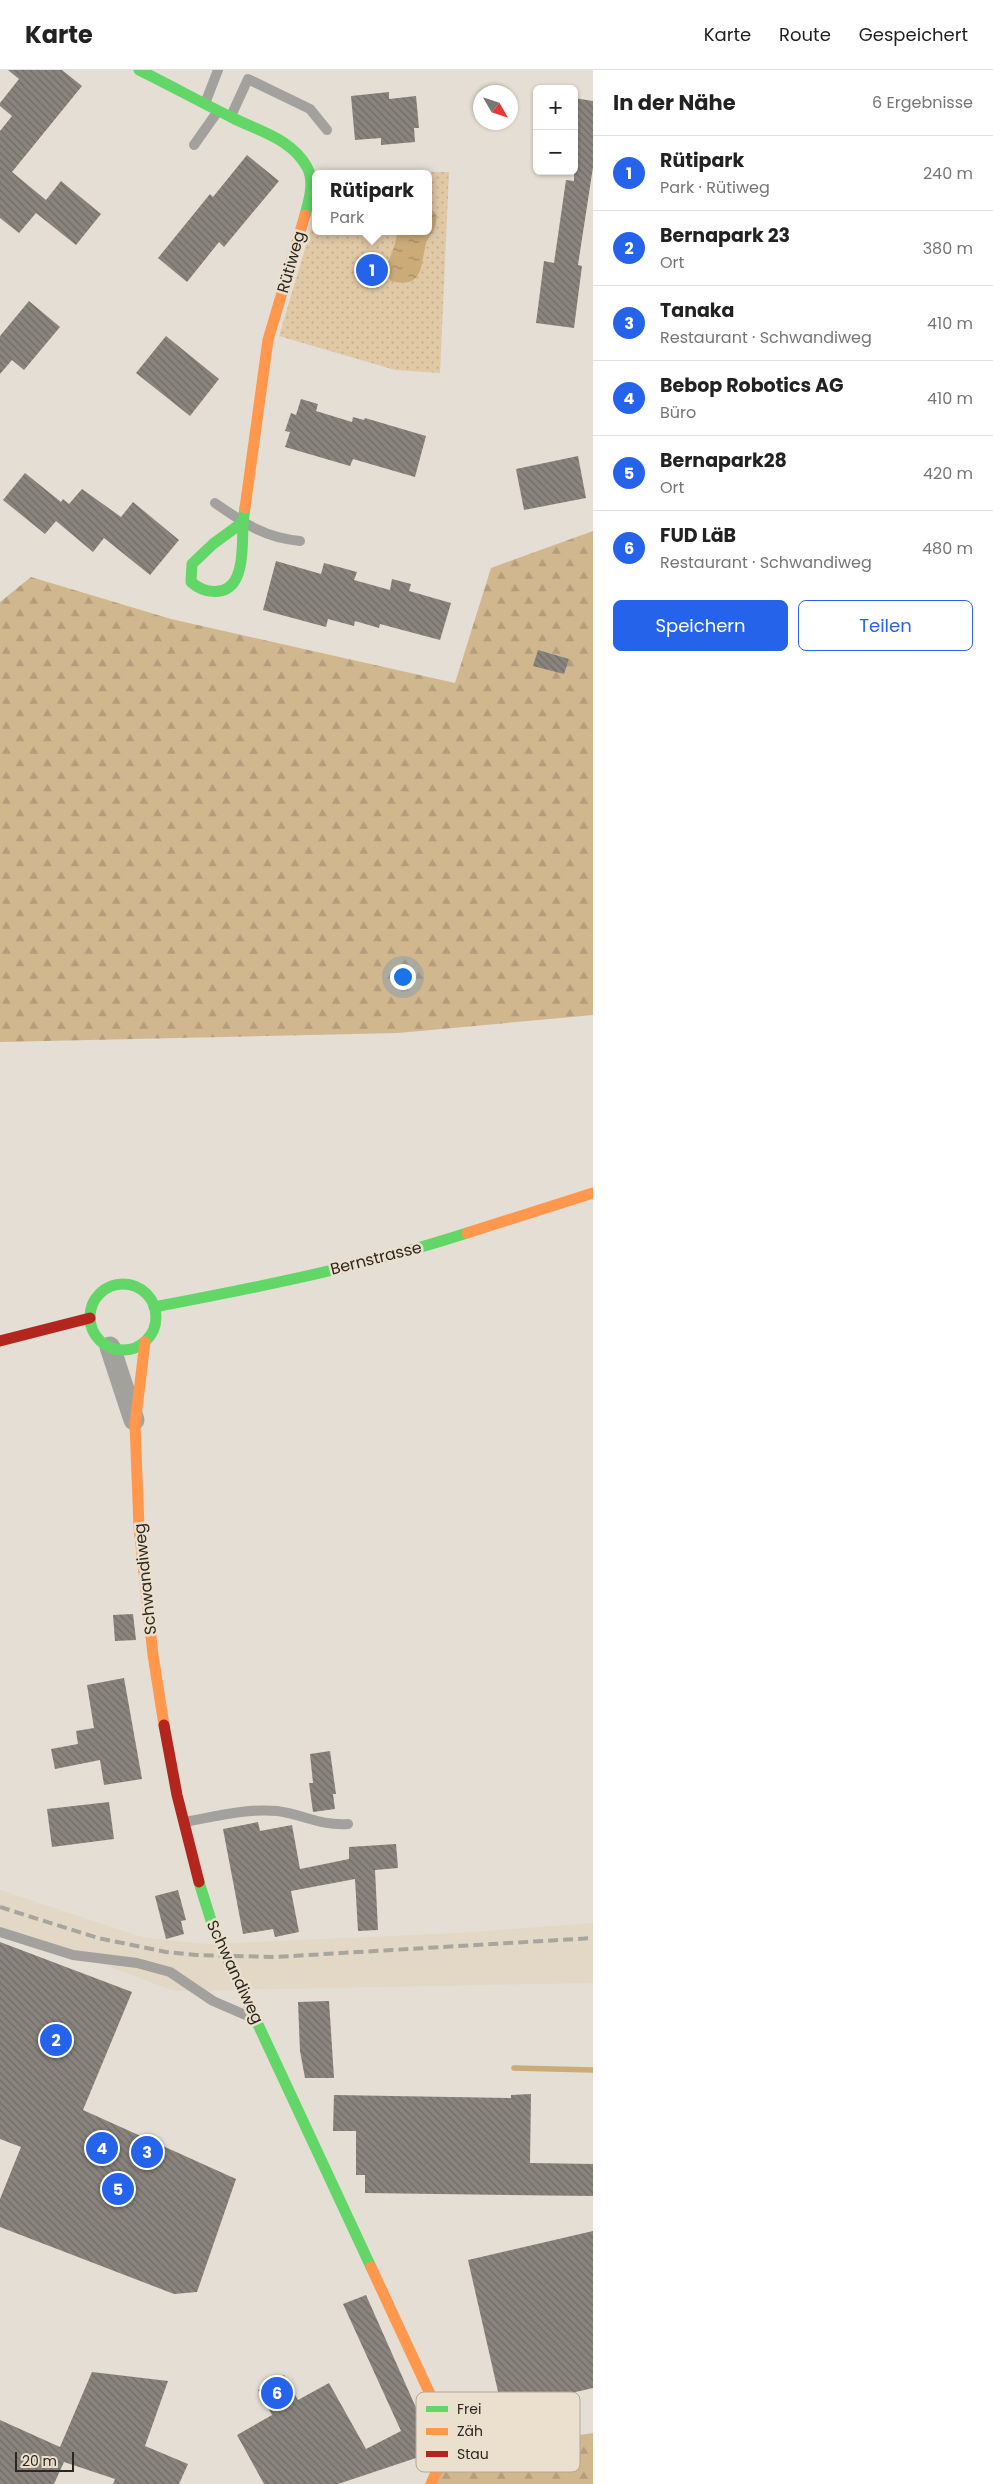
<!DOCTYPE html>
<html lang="de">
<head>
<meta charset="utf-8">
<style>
  :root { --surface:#fff; --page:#f2f2f2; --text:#222; --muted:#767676; --line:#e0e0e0; --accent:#2563eb }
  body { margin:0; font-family:Poppins,sans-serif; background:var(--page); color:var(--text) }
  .controls { position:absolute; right:15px; top:15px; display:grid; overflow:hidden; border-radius:8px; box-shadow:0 1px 4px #0004 }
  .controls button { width:45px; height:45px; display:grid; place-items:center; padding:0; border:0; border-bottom:1px solid var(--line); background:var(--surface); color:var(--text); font:25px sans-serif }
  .compass { position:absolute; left:473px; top:15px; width:45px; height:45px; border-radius:50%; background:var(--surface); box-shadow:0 1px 4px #0004; rotate:129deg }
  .scale { position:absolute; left:15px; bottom:12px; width:59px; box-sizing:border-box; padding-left:5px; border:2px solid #2c2721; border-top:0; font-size:14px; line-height:18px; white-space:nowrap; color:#2c2721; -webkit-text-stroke:4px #ebdfcd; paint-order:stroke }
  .you { position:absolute; left:402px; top:906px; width:18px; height:18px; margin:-12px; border:4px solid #fff; border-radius:50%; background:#1a73e8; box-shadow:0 0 0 8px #1a73e833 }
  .badge { display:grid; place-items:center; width:32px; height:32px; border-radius:50%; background:var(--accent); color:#fff; font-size:16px; font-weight:700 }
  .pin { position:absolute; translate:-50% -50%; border:2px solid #fff; box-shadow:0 1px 5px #0006 }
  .popup { position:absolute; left:312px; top:100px; width:120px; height:65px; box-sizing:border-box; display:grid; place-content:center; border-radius:8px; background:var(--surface); filter:drop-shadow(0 1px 4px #0005); font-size:16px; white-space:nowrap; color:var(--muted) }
  .popup b { font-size:19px; color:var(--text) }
  .popup::after { content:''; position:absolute; left:50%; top:100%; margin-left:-10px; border:10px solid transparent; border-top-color:var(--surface) }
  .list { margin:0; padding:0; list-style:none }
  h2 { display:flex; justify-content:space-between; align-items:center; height:65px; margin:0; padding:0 20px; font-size:21px }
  h2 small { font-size:16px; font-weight:400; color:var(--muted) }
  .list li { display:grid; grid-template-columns:32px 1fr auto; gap:15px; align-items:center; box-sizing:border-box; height:75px; padding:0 20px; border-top:1px solid var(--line) }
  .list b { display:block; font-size:19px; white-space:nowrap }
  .list p { margin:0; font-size:16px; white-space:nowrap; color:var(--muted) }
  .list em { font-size:16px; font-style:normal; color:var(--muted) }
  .actions { display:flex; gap:10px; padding:15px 20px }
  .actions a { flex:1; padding:11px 0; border:1px solid var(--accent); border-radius:8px; text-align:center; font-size:18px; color:var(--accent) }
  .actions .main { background:var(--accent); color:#fff }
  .map { position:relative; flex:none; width:593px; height:2414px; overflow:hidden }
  header { display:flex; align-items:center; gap:30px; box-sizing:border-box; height:70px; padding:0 25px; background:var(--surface); border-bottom:1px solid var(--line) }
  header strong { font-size:24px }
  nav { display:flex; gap:28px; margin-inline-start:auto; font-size:18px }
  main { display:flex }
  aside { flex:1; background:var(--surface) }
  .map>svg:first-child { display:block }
</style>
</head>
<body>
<header>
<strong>Karte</strong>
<nav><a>Karte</a><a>Route</a><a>Gespeichert</a></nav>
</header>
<main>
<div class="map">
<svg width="593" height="2414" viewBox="0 0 593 2414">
  <defs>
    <pattern id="forest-firs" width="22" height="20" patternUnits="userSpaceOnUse" patternTransform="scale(1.25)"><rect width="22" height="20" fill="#d1b78e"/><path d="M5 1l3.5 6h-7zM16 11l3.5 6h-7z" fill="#b49d7a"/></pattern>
    <pattern id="park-dots" width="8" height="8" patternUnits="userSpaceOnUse" patternTransform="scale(1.25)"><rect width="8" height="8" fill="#e1c9a6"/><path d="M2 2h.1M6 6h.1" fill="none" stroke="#c1ad8f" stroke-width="1.8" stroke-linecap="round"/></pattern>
    <pattern id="water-ripples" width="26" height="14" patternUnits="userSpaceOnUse" patternTransform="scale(1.25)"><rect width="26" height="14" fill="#cbab78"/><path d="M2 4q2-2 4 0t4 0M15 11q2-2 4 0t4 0" fill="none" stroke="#a58b62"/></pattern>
    <pattern id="building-back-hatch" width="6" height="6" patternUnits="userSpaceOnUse" patternTransform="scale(1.25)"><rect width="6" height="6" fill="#89847d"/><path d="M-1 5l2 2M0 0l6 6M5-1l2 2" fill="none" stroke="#706c66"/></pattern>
  </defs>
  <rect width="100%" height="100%" fill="#e4ded4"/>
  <polygon fill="#e3d8c6" points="0,1820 145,1868 208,1874 459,1863 593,1853 593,1913 174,1921 0,1856"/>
  <g fill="url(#forest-firs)">
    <polygon points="593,461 593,945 398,963 0,972 0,532 31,507 171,549 455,613 491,498"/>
    <polygon points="593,2363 593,2414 431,2414 443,2376 512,2375"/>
  </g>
  <polygon fill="url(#park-dots)" points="449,102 440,303 395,300 279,266 316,142 316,161 428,161 428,104 322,103"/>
  <path fill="url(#water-ripples)" d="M428 136 437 145C436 149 436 156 434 160 431 165 427 168 426 174 420 196 424 219 391 211L385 201C389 187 397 175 397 161H428Z"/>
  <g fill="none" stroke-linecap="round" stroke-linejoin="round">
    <polyline stroke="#cbab78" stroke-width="5.5" points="514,1998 593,2000"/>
  </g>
  <g fill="url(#building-back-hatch)">
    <polygon points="8,0 62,0 82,16 12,102 46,130 61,111 101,144 76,175 36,143 19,163 0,148 0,61 12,46 0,36 0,33 19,9"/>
    <polygon points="389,22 389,29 416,26 419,58 414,58 415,72 381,75 381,68 355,70 351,26"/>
    <polygon points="574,28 593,31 593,97 578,195 582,196 574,258 536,253 544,191 554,193 566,110 574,111"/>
    <polygon points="247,85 279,111 224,177 219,172 187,212 158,188 210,124 213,127"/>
    <polygon points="29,231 60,257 24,300 12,290 0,304 0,266"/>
    <polygon points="166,266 219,309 190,346 136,303"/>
    <polygon points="301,329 318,334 316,341 352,352 353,347 364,350 365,348 426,366 415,407 353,389 350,396 285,377 290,362 285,361 291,343 296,345"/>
    <polygon points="578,386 586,428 524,440 516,399"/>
    <polygon points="25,403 61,432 63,429 69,434 82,419 121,447 133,432 179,470 150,505 104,468 93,482 56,451 45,464 3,430"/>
    <polygon points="276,491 321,504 324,493 357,502 354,510 390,520 392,509 411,514 409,521 451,533 440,570 380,554 379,558 355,551 354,556 328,549 326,557 263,540"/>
    <polygon points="538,580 569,589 564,604 533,596"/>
    <polygon points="133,1544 136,1570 115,1571 113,1545"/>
    <polygon points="124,1608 142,1709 104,1715 100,1690 55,1699 51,1679 78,1674 76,1661 94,1658 87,1615"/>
    <polygon points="330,1681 336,1724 333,1724 335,1739 313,1742 309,1713 313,1713 310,1684"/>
    <polygon points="109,1732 114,1769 52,1777 47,1739"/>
    <polygon points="258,1752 260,1761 292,1755 300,1799 349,1789 349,1777 396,1774 398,1798 375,1800 378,1860 358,1861 355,1809 291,1821 299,1862 275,1867 273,1859 243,1864 223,1759"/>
    <polygon points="178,1820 186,1850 181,1851 184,1864 166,1869 155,1826"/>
    <polygon points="0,1872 132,1922 83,2040 236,2109 197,2222 174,2224 0,2157 0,2129 21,2077 0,2069"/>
    <polygon points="329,1931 334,2008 305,2008 300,1981 298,1932"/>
    <polygon points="531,2024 530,2093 593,2094 593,2126 365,2123 365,2105 356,2105 356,2061 333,2061 334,2025 511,2028 511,2025"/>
    <polygon points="593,2161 593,2318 502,2339 468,2190"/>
    <polygon points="366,2225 425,2358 425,2385 338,2414 264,2414 237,2365 272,2345 258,2320 284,2305 298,2330 329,2313 366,2379 401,2361 343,2234"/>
    <polygon points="92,2302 168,2311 145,2376 188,2394 179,2414 113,2414 115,2409 64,2392 54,2414 0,2414 0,2350 60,2377"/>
  </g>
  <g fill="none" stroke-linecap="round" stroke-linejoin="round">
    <g stroke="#a3a19d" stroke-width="10">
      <polyline points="206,31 218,0"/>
      <polyline points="231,46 248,9 310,39 327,60"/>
      <polyline points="194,75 218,41"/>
      <path d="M215 433C244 453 264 468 300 471"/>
      <path d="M185 1752C214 1747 246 1738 277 1741 303 1744 319 1756 348 1754"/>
      <polyline points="0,1862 73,1885 137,1893 170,1902 213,1931 250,1947"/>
    </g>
    <polyline stroke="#a3a19d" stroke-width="21" points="110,1277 134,1350"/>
    <g stroke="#63d668" stroke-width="11">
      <path d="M139 0C170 15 200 32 231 47 258 61 291 68 307 97 315 112 309 130 305 145"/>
      <path d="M243 452C242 472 246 517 220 521 209 523 199 519 191 512L192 494 213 474 243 452 245 438"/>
      <circle cx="123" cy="1247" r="33"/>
      <path d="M154 1237C259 1217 365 1196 467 1163"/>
      <polyline points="199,1812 214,1860 371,2197"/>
    </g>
    <g stroke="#ff974d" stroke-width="11">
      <polyline points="245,438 268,270 305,145"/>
      <polyline points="467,1163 593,1123"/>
      <polyline points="145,1272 135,1355 139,1457 153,1585 164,1655"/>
      <path d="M371 2197 437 2339C444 2366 443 2389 431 2414"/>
    </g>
    <g stroke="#b3261e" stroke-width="11">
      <polyline points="0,1271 90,1248"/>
      <polyline points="164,1655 177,1725 199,1812"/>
    </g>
    <polyline stroke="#a8a59f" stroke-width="4" stroke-dasharray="10 5" stroke-linecap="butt" points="0,1837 98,1868 166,1882 196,1885 275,1887 593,1868"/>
  </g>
  <g text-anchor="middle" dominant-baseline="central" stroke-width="5" stroke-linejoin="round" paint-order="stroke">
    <g font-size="16" fill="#2c2721" stroke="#ebdfcd">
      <text transform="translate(291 192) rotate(-74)">Rütiweg</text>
      <text transform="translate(376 1188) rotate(-14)">Bernstrasse</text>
      <text transform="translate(145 1509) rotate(-96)">Schwandiweg</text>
      <text transform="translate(235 1902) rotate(65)">Schwandiweg</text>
    </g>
  </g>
  <rect x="416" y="2322" width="164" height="80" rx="8" fill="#ebdfcd" stroke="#b2a899" stroke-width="1"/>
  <rect x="426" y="2336" width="22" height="6" fill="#63d668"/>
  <rect x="426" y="2358" width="22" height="7" fill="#ff974d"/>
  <rect x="426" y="2381" width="22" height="6" fill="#b3261e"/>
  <g font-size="14" fill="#2c2721">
    <text x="457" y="2344">Frei</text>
    <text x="457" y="2366">Zäh</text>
    <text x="457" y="2389">Stau</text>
  </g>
</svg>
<div class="controls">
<button>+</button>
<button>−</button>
</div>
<svg class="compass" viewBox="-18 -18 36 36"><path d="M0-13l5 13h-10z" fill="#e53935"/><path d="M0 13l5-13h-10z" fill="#767676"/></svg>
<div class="scale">20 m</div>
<div class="you"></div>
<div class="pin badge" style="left:372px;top:200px">1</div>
<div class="popup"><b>Rütipark</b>Park</div>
<div class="pin badge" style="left:56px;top:1970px">2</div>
<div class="pin badge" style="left:147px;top:2082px">3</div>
<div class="pin badge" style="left:102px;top:2078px">4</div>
<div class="pin badge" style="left:118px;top:2119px">5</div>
<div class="pin badge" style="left:277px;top:2323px">6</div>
</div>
<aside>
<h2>In der Nähe<small>6 Ergebnisse</small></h2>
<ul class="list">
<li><span class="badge">1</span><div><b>Rütipark</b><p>Park · Rütiweg</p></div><em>240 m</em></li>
<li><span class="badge">2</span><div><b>Bernapark 23</b><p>Ort</p></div><em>380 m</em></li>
<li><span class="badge">3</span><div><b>Tanaka</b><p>Restaurant · Schwandiweg</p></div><em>410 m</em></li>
<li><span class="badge">4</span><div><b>Bebop Robotics AG</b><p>Büro</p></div><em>410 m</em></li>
<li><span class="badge">5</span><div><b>Bernapark28</b><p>Ort</p></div><em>420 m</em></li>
<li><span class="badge">6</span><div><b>FUD LäB</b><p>Restaurant · Schwandiweg</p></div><em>480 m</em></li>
</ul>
<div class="actions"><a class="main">Speichern</a><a>Teilen</a></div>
</aside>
</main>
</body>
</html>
